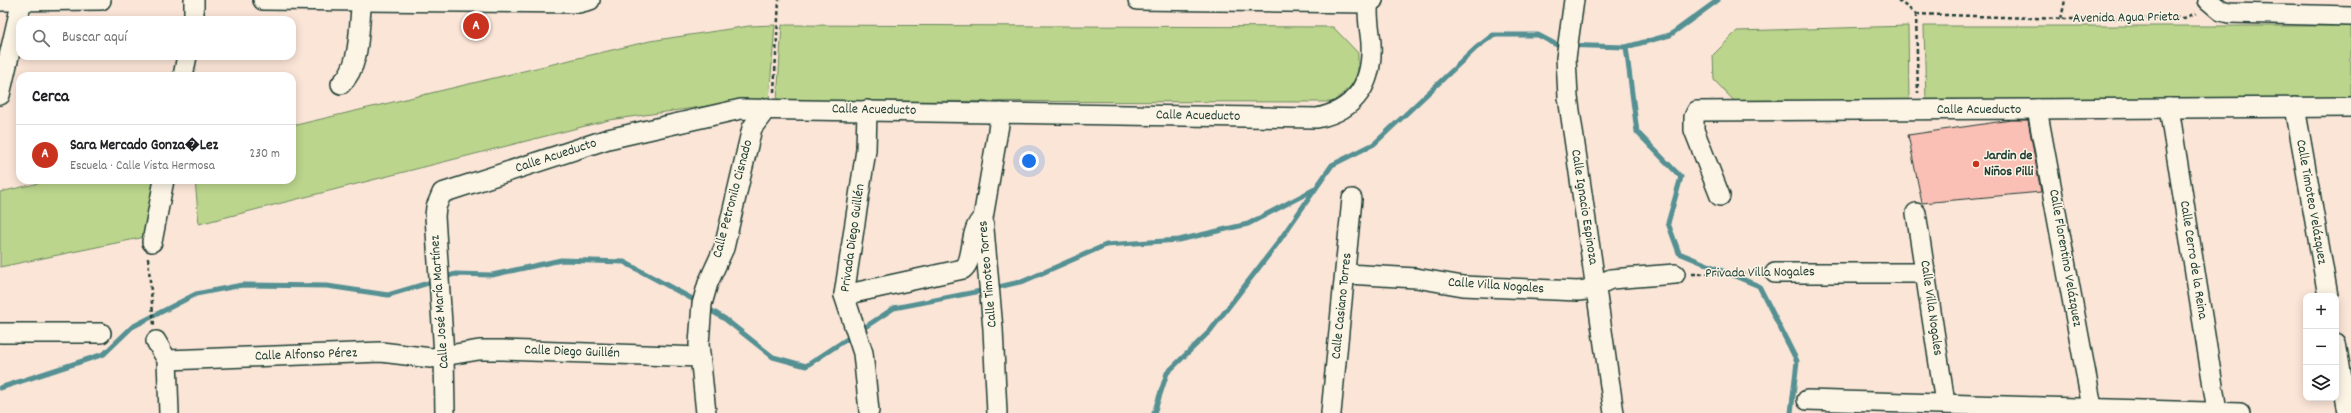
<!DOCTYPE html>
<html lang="es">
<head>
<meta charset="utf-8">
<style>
  :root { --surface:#fff; --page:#f6f6f6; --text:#202124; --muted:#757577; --line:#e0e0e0; --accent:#c8321e }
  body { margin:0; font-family:Dekko,sans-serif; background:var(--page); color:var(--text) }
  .controls { position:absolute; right:12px; bottom:12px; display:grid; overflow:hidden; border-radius:8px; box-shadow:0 2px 10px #0003 }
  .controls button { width:36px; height:36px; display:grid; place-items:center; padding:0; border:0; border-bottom:1px solid var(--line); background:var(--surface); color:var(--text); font:20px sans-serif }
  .you { position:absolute; left:1029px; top:161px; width:14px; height:14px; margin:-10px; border:3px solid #fff; border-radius:50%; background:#1a73e8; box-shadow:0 0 0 6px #1a73e833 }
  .badge { display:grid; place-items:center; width:26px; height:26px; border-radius:50%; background:var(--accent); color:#fff; font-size:13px; font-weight:700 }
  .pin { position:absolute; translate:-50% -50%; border:2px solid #fff; box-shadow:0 1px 4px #0006 }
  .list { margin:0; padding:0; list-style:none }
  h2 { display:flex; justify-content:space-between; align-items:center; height:52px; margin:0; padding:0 16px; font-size:17px }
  h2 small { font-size:13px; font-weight:400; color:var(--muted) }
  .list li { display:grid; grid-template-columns:26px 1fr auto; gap:12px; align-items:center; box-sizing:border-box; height:60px; padding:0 16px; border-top:1px solid var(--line) }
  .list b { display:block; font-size:15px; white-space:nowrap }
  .list p { margin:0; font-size:13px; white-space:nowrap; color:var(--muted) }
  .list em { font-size:13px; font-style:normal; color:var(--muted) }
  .icon { flex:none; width:22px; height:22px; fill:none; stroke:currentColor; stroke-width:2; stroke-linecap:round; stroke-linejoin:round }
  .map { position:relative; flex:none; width:2351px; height:413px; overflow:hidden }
  .search { position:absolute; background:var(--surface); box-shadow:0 2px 10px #0003; left:16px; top:16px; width:280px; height:44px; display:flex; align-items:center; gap:10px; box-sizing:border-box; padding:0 14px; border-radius:12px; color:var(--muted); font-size:15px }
  .panel { position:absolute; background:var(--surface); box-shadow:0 2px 10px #0003; left:16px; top:72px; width:280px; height:112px; border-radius:12px }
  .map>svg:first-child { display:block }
</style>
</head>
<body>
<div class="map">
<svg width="2351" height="413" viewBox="0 0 2351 413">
  <rect width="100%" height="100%" fill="#fbe5d7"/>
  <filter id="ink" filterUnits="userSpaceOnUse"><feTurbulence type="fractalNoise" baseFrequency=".025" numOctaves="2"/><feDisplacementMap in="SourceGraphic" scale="8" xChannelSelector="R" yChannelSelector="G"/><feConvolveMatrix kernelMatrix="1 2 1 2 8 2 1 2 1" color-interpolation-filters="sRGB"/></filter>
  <g filter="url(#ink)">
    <g fill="#bbd58c" stroke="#6d8960">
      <polygon points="775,25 769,100 750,100 609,120 199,224 195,180 292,180 292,126 650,41 749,26"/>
      <polygon points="782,25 1333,27 1358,53 1358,80 1333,102 777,101"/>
      <polygon points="1908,26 1909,102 1738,105 1714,80 1713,55 1737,31"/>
      <polygon points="1924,26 2351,26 2351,100 1926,102"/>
      <polygon points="53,180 156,180 145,237 0,267 0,192"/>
    </g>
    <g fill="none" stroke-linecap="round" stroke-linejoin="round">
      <g stroke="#549093" stroke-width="5">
        <polyline points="1626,47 1637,132 1681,177 1668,223 1679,253 1759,286 1797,361 1791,413"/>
        <polyline points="443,278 455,274 492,275 561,260 624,262 698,302"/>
        <polyline points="994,288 1024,281 1106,245 1179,240 1248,224 1315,189"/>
        <polyline points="707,308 725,319 773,357 806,366 894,308 986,290"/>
        <polyline points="0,388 104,354 132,327 196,294 242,285 327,286 388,295 435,281"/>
        <polyline points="1154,413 1167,373 1210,331 1277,244 1332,165 1374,144 1476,48 1493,35 1538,35 1557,45 1626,47 1670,35 1718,0"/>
      </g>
    </g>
    <polygon fill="#fabfb5" stroke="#1f3d34" points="2011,120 2028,120 2041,192 1922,203 1908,135"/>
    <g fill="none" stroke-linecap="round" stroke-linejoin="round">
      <g stroke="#1f3d34" stroke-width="22">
        <g id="minor">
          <polyline points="263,0 578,3 590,0"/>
          <polyline points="1138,0 1368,3 1373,0"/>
          <polyline points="1574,0 1566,58 1568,97 1614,413"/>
          <polyline points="2208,0 2221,11 2229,13 2351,16"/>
          <polyline points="0,1 101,0"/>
          <polyline points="194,20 194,0"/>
          <polyline points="183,76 187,56"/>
          <path d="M341 84C362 65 358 26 362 0"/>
          <polyline points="0,95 22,0"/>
          <polyline points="2295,107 2328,296"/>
          <polyline points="2169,108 2217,411"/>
          <polyline points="2037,109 2092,407"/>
          <polyline points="867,110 866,150 844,295 863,353 869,411"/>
          <polyline points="1720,196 1694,130 1694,117 1697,111 2351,107"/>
          <polyline points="1916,213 1945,403"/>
          <polyline points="152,242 164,180"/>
          <polyline points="1775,273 1926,273"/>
          <polyline points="1347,274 1416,278 1463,286 1578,291 1586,290 1611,279 1675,274"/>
          <path d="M844 295 963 269C974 261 969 234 980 221"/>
          <polyline points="0,333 101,333"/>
          <polyline points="156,341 167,360 169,413"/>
          <polyline points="2336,343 2348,413"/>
          <polyline points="167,360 381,352 431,358 479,350 503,350 700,357"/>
          <polyline points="1807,400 2240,413"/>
          <path d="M445 413 444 355 435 216 436 207 442 193 608 139 741 109 1317 118C1357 110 1373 82 1371 43 1370 29 1366 14 1369 0"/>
          <polyline points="706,413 699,344 702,304 708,283 724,248 752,128 767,108"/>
          <polyline points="997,413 993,329 983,218 1001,113"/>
          <polyline points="1331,413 1352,199"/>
        </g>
      </g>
      <g stroke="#1f3d34" stroke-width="2.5" stroke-dasharray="4 3" stroke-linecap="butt">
        <polyline points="1898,0 1916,14"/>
        <polyline points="1916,14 2061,19 2184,18 2196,13"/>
        <polyline points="1916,14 1918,93"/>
        <polyline points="2061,19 2065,0"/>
        <polyline points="774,92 779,0"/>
        <polyline points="148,258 154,325"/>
        <polyline points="1692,274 1759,273"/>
      </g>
      <use href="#minor" stroke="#fcf5e5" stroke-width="19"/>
    </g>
  </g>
  <circle fill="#c8321e" stroke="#fcf5e5" stroke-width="1.5" cx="1976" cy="164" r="4"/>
  <g text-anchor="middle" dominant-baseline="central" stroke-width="3" stroke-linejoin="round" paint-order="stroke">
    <g font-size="14" fill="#1f3d34" stroke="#fcf5e5">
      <text transform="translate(2126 18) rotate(-1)">Avenida Agua Prieta</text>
      <text transform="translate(874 110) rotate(1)">Calle Acueducto</text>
      <text x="1979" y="110">Calle Acueducto</text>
      <text transform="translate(1198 116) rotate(1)">Calle Acueducto</text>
      <text transform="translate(556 156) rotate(-18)">Calle Acueducto</text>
      <text transform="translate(733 199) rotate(-75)">Calle Petronilo Cisnado</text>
      <text transform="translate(2311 202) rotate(80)">Calle Timoteo Velázquez</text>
      <text transform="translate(1584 207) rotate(81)">Calle Ignacio Espinoza</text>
      <text transform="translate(853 238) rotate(-82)">Privada Diego Guillén</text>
      <text transform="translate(2065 258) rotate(80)">Calle Florentino Velázquez</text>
      <text transform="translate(2193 260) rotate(81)">Calle Cerro de la Reina</text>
      <text transform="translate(1760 273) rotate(-1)">Privada Villa Nogales</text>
      <text transform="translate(988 274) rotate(-95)">Calle Timoteo Torres</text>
      <text transform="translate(1496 286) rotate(4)">Calle Villa Nogales</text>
      <text transform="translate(440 302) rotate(-94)">Calle José María Martínez</text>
      <text transform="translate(1342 306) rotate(-84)">Calle Casiano Torres</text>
      <text transform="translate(1931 308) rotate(82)">Calle Villa Nogales</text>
      <text transform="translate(572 352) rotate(2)">Calle Diego Guillén</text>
      <text transform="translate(306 355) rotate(-2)">Calle Alfonso Pérez</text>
    </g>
    <g font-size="14" font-weight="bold" fill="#1f3d34" stroke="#fcf5e5" text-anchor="start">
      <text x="1984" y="156">Jardin de<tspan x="1984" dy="16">Niños Pilli</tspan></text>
    </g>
  </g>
</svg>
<div class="controls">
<button>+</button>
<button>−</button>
<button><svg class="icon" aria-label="layers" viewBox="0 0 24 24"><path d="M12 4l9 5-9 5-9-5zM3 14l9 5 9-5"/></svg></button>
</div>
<div class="you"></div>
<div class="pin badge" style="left:476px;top:26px">A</div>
<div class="search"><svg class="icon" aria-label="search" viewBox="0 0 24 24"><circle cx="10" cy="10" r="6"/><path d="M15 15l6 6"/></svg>Buscar aquí</div>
<section class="panel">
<h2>Cerca<small></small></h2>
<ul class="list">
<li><span class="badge">A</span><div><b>Sara Mercado Gonza�Lez</b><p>Escuela · Calle Vista Hermosa</p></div><em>230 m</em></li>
</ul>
</section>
</div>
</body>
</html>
